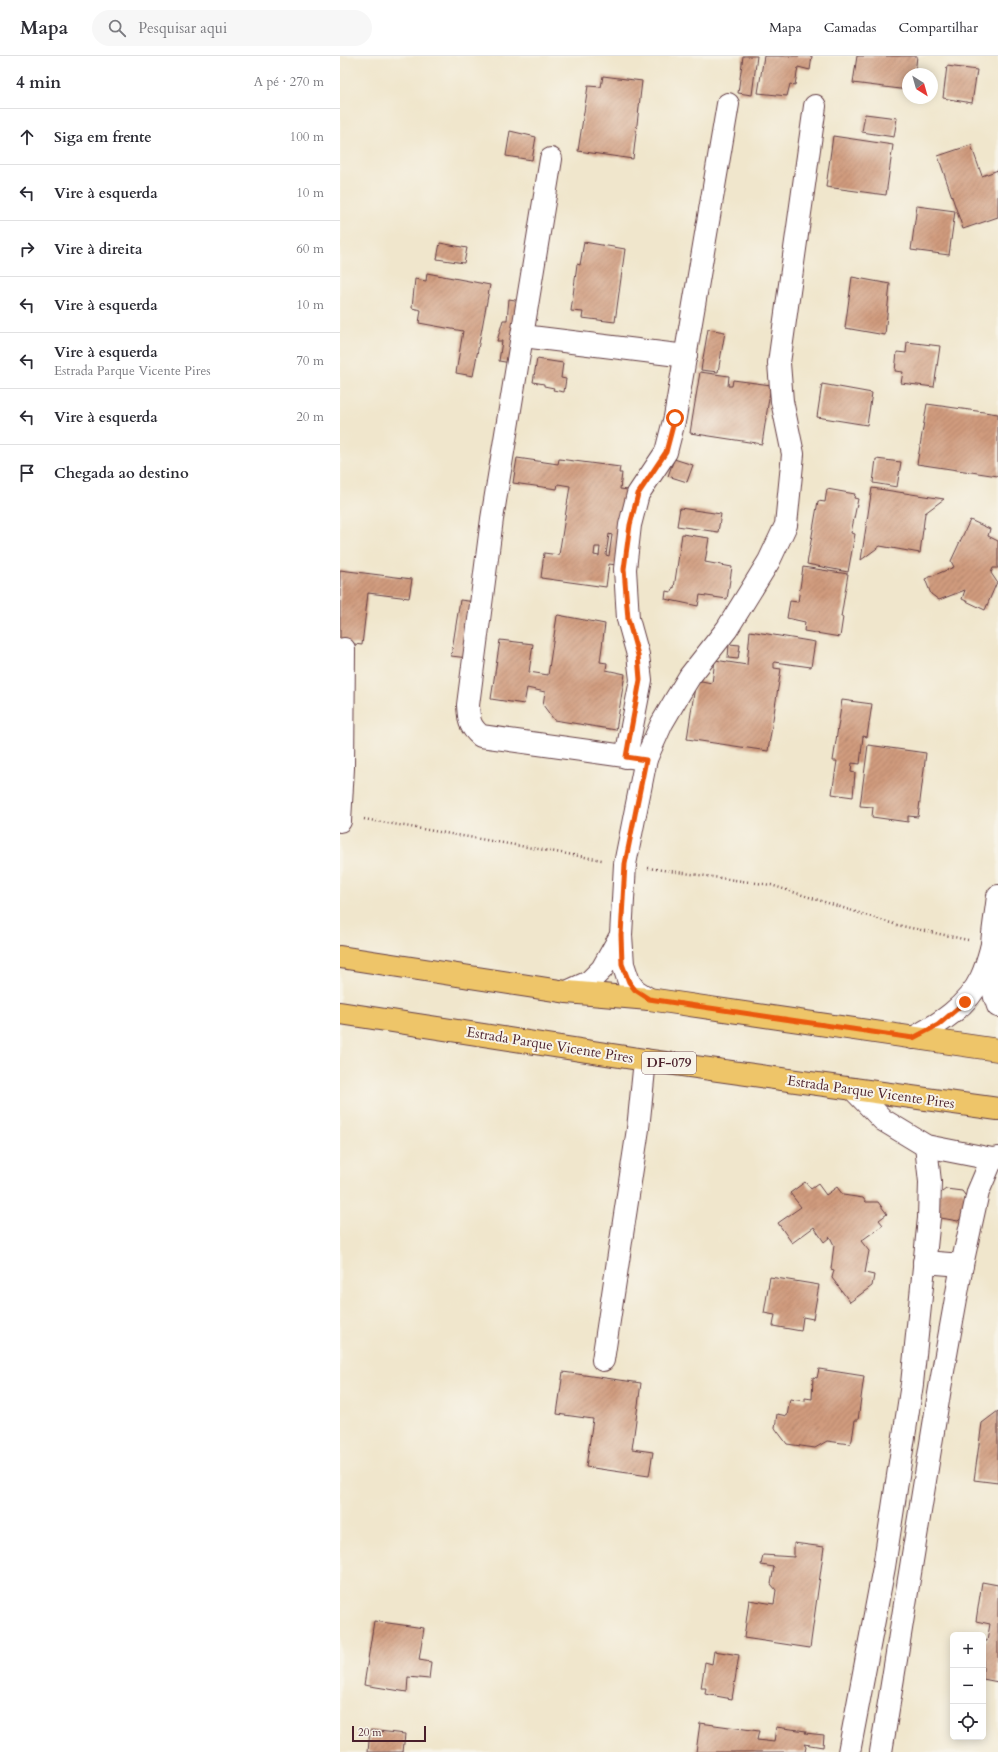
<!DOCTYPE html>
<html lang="pt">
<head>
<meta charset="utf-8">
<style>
  :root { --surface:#fff; --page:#f7f7f7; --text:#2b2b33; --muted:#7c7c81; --line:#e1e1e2 }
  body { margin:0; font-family:Cardo,serif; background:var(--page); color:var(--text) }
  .controls { position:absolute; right:12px; bottom:12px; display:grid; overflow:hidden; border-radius:6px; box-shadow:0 2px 10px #0003 }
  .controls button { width:36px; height:36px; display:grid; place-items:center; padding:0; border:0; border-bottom:1px solid var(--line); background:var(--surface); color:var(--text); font:20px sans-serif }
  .compass { position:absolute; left:562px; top:12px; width:36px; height:36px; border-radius:50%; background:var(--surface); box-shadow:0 2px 10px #0003; rotate:143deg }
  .scale { position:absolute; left:12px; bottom:10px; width:74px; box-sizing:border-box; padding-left:4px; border:2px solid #4a1f2b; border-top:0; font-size:11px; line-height:14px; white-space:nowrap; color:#4a1f2b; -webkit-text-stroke:3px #f7f3e8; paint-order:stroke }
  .stop { position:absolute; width:12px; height:12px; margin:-9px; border:3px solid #ea580c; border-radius:50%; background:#fff }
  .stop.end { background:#ea580c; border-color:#fff; box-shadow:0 1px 4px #0008 }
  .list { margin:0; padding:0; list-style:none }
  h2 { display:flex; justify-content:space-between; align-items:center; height:52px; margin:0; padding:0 16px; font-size:17px }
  h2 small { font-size:13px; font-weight:400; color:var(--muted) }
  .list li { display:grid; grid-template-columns:26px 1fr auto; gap:12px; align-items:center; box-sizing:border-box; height:56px; padding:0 16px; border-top:1px solid var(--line) }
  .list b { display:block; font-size:15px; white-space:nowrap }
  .list p { margin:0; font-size:13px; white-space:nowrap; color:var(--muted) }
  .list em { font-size:13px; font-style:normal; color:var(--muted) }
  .icon { flex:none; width:22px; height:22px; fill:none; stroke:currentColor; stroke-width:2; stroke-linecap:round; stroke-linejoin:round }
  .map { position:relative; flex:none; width:658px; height:1696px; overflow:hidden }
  header { display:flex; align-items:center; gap:24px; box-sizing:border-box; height:56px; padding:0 20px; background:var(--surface); border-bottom:1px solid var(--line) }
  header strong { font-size:19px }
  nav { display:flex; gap:22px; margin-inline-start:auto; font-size:14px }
  .search { width:280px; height:36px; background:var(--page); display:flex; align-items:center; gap:10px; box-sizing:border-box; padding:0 14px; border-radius:22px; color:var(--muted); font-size:15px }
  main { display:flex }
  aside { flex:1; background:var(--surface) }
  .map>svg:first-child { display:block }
</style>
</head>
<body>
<header>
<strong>Mapa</strong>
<div class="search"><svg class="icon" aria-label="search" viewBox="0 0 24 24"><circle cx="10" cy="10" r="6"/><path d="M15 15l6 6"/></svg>Pesquisar aqui</div>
<nav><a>Mapa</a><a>Camadas</a><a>Compartilhar</a></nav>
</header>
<main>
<aside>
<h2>4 min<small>A pé · 270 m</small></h2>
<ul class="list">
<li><svg class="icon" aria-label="ahead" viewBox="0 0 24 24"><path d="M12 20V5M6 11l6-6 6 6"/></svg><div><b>Siga em frente</b></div><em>100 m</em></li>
<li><svg class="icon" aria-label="left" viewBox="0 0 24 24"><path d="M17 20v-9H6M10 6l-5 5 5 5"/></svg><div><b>Vire à esquerda</b></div><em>10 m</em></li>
<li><svg class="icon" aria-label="right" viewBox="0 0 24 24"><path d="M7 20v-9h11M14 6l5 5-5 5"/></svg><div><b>Vire à direita</b></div><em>60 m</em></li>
<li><svg class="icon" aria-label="left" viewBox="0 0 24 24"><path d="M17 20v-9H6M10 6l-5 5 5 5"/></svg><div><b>Vire à esquerda</b></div><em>10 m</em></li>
<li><svg class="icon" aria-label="left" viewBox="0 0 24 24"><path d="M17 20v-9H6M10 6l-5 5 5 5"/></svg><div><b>Vire à esquerda</b><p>Estrada Parque Vicente Pires</p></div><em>70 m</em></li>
<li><svg class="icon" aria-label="left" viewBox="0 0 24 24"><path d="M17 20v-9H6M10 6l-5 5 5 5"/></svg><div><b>Vire à esquerda</b></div><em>20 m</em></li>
<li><svg class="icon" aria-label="arrive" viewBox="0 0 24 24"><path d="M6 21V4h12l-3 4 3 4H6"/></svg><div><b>Chegada ao destino</b></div></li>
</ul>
</aside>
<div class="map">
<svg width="658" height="1696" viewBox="0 0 658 1696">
  <defs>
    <pattern id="building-hatch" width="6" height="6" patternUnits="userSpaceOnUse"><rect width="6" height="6" fill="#d09b7e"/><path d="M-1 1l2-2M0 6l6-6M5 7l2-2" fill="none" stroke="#ab7e67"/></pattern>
  </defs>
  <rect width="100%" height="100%" fill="#f7f3e8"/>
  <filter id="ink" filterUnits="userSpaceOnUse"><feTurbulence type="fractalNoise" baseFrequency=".025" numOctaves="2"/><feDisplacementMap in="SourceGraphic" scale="8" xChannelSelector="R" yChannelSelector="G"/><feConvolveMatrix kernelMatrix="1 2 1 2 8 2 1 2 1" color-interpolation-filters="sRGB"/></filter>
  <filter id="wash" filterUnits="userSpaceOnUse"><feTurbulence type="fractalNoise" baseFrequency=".012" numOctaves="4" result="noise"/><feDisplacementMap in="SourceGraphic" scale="16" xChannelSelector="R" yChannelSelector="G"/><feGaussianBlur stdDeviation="0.9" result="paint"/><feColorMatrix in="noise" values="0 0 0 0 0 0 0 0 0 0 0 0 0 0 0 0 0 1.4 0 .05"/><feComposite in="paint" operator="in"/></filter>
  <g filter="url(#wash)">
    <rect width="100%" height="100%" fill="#f0e6cc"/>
    <g id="blocks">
      <g fill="url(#building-hatch)" fill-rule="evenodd">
        <polygon points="403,0 417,0 412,39 398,37"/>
        <polygon points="424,0 472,0 470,14 458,11 455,29 450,28 447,40 418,37"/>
        <polygon points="517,0 577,0 575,18 568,18 568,34 513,27"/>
        <polygon points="607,10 637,14 632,47 603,42"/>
        <polygon points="263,20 302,25 293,103 238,95 248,30 261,31"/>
        <polygon points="525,58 557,62 554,81 522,76"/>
        <polygon points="170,75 196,81 192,104 166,100"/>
        <polygon points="493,80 553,89 546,139 486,131"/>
        <polygon points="631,89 642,120 658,114 658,161 623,173 598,100"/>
        <polygon points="577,150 615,155 609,199 571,194"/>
        <polygon points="244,186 285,193 275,266 242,262 243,256 231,255 237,208 240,209"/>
        <polygon points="100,187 127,192 124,207 97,203"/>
        <polygon points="87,217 150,229 133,320 116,317 123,275 79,267 81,254 72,252 75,223 86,225"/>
        <polygon points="512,221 550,228 545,279 505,272"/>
        <polygon points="169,243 181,245 171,307 159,305 162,285 157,285 163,264 167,264"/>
        <polygon points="368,273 385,276 378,316 361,314"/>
        <polygon points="567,286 600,290 594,331 561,327 563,316 555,315 557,296 566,297"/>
        <polygon points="197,303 223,307 221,322 226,323 224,336 213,334 214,332 204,330 204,328 193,326"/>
        <polygon points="360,316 389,320 388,330 392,330 393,324 431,329 422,388 350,377"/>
        <polygon points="482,328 532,337 527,369 477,361"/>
        <polygon points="587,348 658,358 658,420 577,408"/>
        <path d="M177 402 218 408 219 403 280 411 279 417H282L280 433 288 434 277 509 269 508 266 531 201 522 204 497 219 499 230 430 218 428 217 433 173 427ZM269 478 272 479 269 500 266 499ZM255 491H260L259 500 254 499Z"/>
        <polygon points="334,403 353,409 347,426 328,420"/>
        <polygon points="536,403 561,406 557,431 533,427"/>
        <polygon points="532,432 604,443 585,457 580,497 540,490 521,504"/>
        <polygon points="487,433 515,438 514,442 518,443 511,477 515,478 508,516 467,508 478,445 485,446"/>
        <polygon points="340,452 381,458 378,476 337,470"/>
        <polygon points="630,464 650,473 648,480 658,485 658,512 653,512 651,517 657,526 645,554 622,543 625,534 599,544 591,538 585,523 614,511 611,505"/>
        <polygon points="342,478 369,482 365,506 392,511 387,543 360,539 358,550 325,543 326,535 332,536 333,531 334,532"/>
        <polygon points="463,511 508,518 501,561 503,561 500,581 464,575 465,566 447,562 450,545 458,546"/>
        <polygon points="0,514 72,523 69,542 28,537 22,589 0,586"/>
        <polygon points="120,544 136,546 128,602 111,600"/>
        <polygon points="218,559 265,568 260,606 267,607 266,614 285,618 276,674 214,664 203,649 205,636 187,632 184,648 151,643 160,584 193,588 189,616 208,619 217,560"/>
        <polygon points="410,575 475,586 471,611 434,606 434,612 441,613 428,695 347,683 356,624 372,627 375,604 407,609"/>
        <polygon points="389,588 400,589 398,603 388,602"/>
        <polygon points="502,644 532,648 527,681 523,680 520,708 512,707 511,716 515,717 513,741 492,738 497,705 493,705"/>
        <polygon points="528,689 586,697 578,761 568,760 568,766 532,761 533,751 520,750"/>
        <polygon points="465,1126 471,1133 478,1128 486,1139 497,1131 503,1139 523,1142 526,1146 538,1146 547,1158 539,1164 543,1169 521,1185 529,1195 525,1217 534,1219 532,1230 510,1246 492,1222 494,1214 491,1213 494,1189 490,1181 484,1186 474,1171 452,1187 438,1167 461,1151 450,1137"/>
        <polygon points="606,1133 622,1135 628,1143 624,1160 618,1165 601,1162 597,1156 598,1139"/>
        <polygon points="430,1221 479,1229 473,1263 463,1261 461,1275 433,1270 435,1259 424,1257"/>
        <polygon points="479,1313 524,1320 518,1364 515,1364 512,1384 510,1388 487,1385 475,1392 447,1388 435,1372 437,1358 447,1360 450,1343 465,1345 465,1342 472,1343 473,1321 477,1322"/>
        <polygon points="223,1316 301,1327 292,1393 313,1396 309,1420 246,1411 253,1363 217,1358"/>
        <polygon points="658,1355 658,1427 634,1424 642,1367"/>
        <polygon points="454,1487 484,1491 470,1592 404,1582 409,1544 434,1548 436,1534 431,1528 434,1511 421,1509 423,1499 454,1501"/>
        <polygon points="642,1526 658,1529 658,1626 643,1623 643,1585 647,1585 650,1568 636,1565"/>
        <polygon points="34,1565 84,1572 79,1604 91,1606 89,1623 68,1621 67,1636 24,1629"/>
        <polygon points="374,1595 399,1599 392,1643 365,1638 366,1632 361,1632 365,1606 372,1608"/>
        <polygon points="360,1667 419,1675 417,1684 434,1686 436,1671 466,1675 465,1677 484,1679 483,1691 464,1688 466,1691 465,1696 356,1696"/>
        <polygon points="30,1674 65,1678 63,1696 28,1696"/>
      </g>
    </g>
  </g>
  <g filter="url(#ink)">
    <use href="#blocks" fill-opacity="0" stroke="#633d43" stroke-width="1"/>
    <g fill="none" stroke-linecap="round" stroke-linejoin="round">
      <g stroke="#633d43" stroke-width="24">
        <g id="minor">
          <path d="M211 103 152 463 128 649C129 664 129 670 141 680L306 703"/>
          <polyline points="183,280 346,300"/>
          <polyline points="286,701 301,624 298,599 288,563 285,513 290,469 298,438 326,396 335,361 388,48"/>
          <polyline points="0,765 3,712 4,593"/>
          <path d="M658 840C654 875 644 916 658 950"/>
          <polyline points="227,936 249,926 262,913 281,879"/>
          <polyline points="309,943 295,934 289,926 283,908 281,879 285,808 306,703 322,667 336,643 350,620 387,573 429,505 446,469 453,398 442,345 439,307 475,50"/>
          <path d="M573 982C599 968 628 950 641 922 646 912 649 900 652 889"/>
          <polyline points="513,1033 543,1064 586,1090 652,1103 658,1102"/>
          <polyline points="584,1206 622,1209"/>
          <polyline points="263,1304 298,1073 305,1004"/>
          <polyline points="509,1696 544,1511 572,1328 589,1162 590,1126 586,1090"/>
          <polyline points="541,1696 600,1332 622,1209 638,1136 652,1103"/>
        </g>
      </g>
      <g stroke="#633d43" stroke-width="24">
        <g id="primary">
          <polyline points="0,901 227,936 309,943 658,994"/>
          <polyline points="0,957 305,1004 658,1053"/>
        </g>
      </g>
      <g stroke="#633d43" stroke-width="2.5" stroke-dasharray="1 3" stroke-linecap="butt">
        <polyline points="24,763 262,804"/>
        <polyline points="308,812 431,829 557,869 628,884"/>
      </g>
      <use href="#minor" stroke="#fff" stroke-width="22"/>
      <use href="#primary" stroke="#eec569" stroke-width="22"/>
    </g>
  </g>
  <g fill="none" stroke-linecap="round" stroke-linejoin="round" filter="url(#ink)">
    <polyline stroke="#ea580c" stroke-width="5" points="335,362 326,396 298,438 290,469 284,513 288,563 298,599 300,624 286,701 306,704 285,808 281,879 282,908 289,926 295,934 309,943 573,982 598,969 625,946"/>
  </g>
  <g text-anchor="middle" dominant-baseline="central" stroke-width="4" stroke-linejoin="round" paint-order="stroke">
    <rect fill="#f7f3e8" stroke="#7e5f64" stroke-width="1" x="302" y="996" width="54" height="22" rx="3"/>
    <g font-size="13" font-weight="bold" fill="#4a1f2b">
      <text x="329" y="1007">DF-079</text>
    </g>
    <g font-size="14" fill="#4a1f2b" stroke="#f7f3e8">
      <text transform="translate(210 989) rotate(9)">Estrada Parque Vicente Pires</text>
      <text transform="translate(531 1036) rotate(8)">Estrada Parque Vicente Pires</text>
    </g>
  </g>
</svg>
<div class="controls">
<button>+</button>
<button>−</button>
<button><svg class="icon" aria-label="locate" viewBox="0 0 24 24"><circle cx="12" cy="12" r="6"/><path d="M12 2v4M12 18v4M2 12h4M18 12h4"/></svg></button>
</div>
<svg class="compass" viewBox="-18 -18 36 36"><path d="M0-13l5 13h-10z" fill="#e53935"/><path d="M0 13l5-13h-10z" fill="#7c7c81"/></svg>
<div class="scale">20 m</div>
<div class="stop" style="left:335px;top:362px"></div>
<div class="stop end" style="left:625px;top:946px"></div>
</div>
</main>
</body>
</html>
